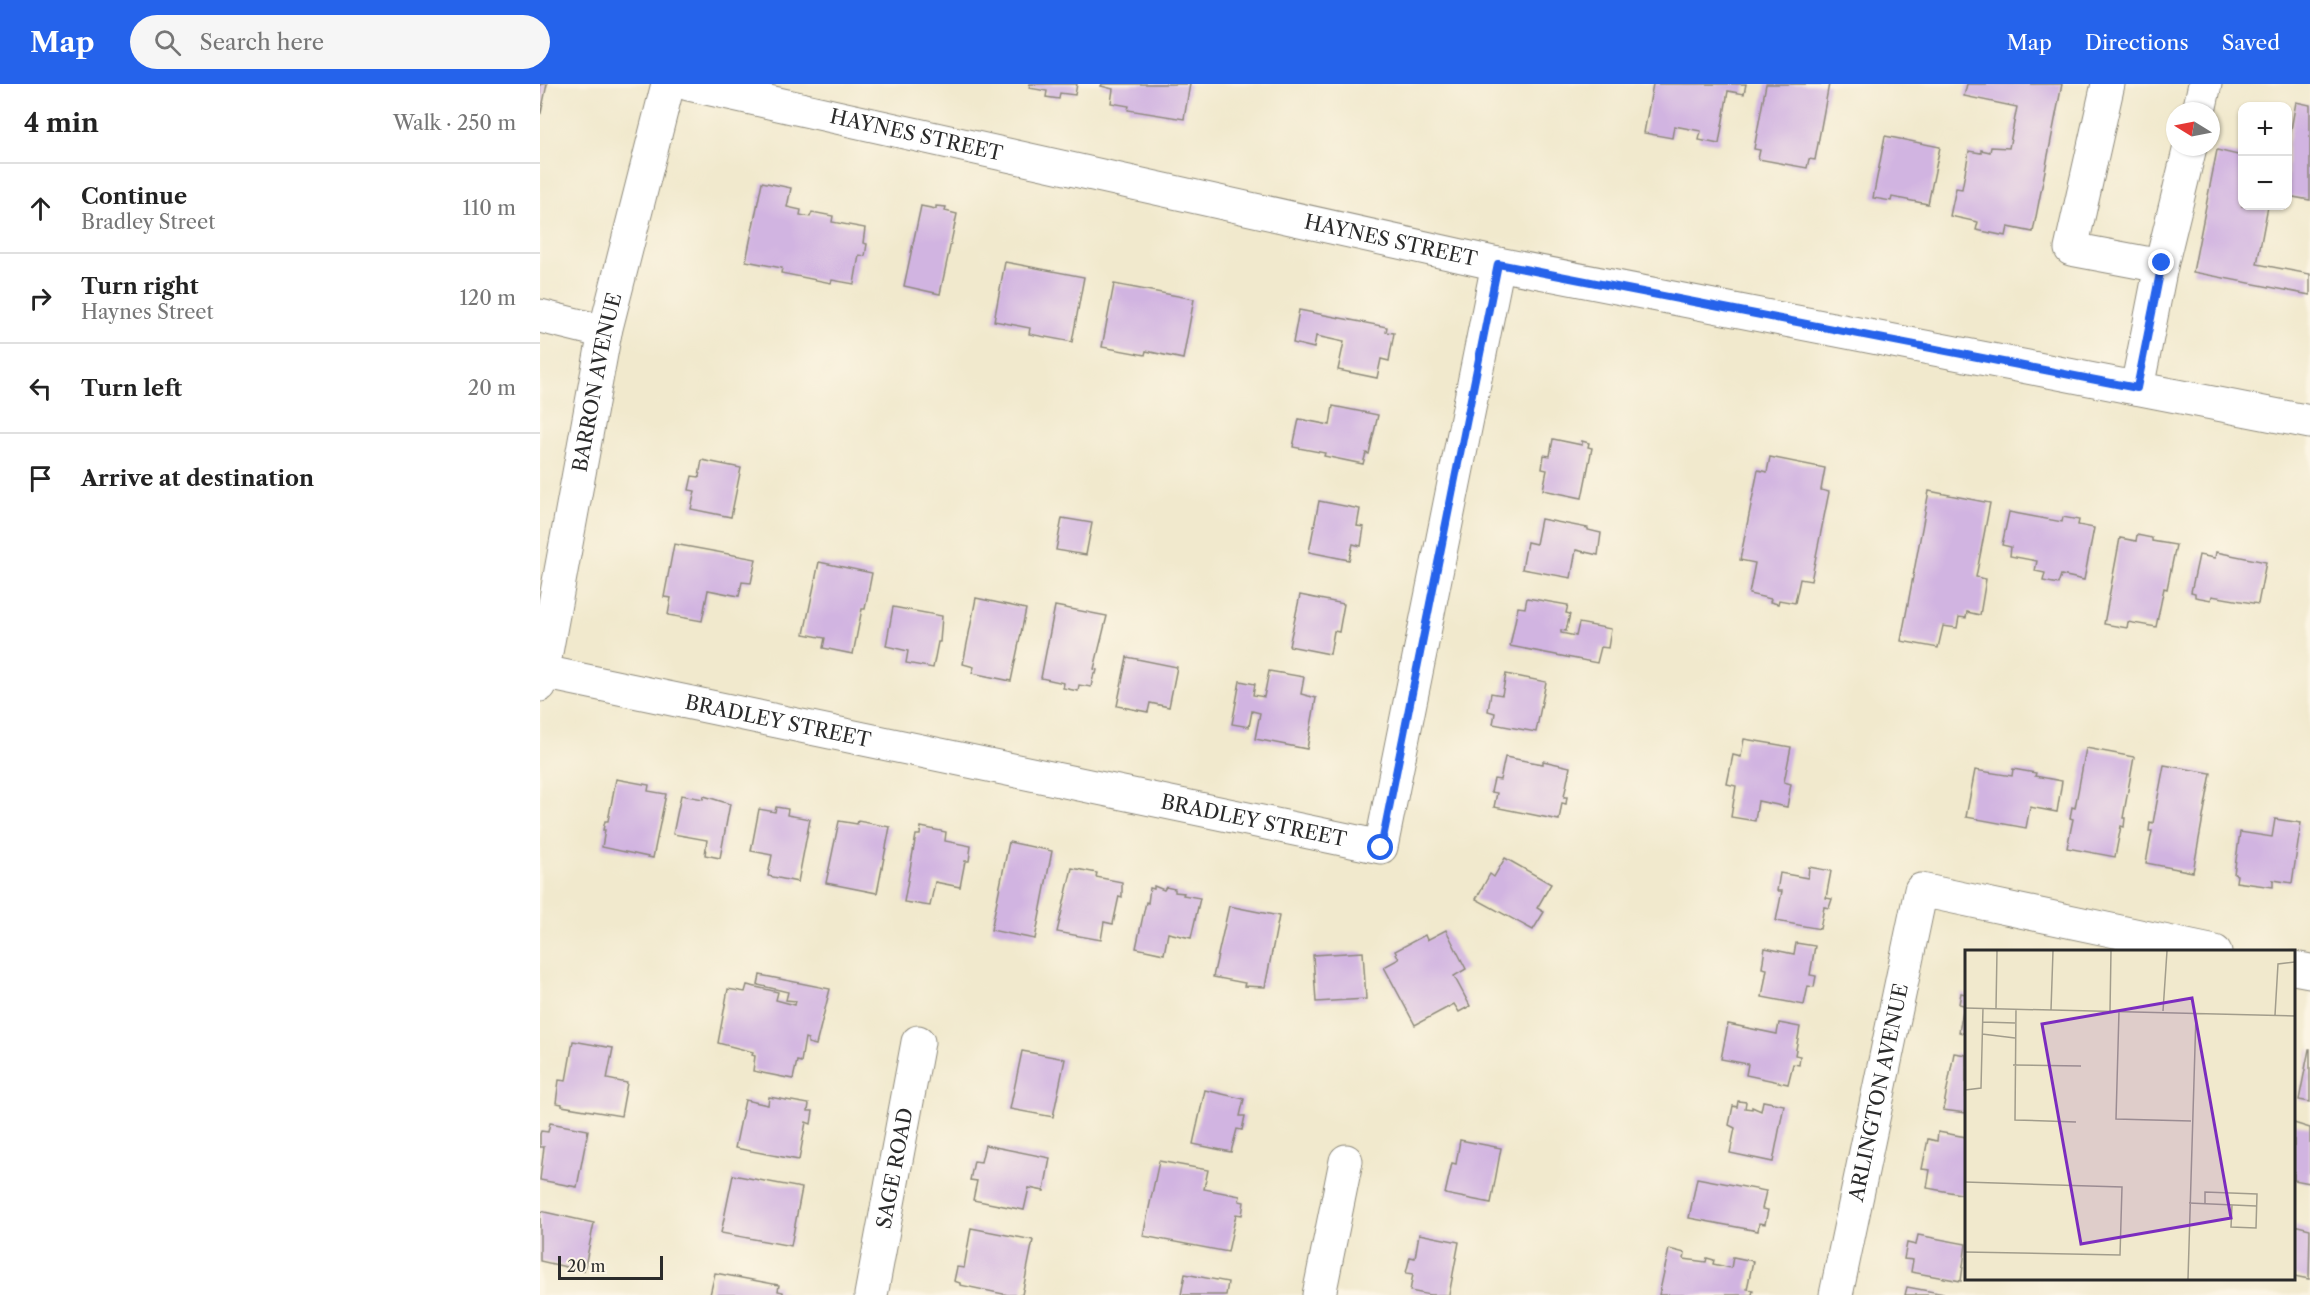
<!DOCTYPE html>
<html lang="en">
<head>
<meta charset="utf-8">
<style>
  :root { --surface:#fff; --page:#f6f6f6; --text:#222; --muted:#767676; --line:#e0e0e0; --accent:#2563eb }
  body { margin:0; font-family:"Libre Caslon Text",serif; background:var(--page); color:var(--text) }
  .controls { position:absolute; right:18px; top:18px; display:grid; overflow:hidden; border-radius:12px; box-shadow:0 2px 4px #0004 }
  .controls button { width:54px; height:54px; display:grid; place-items:center; padding:0; border:0; border-bottom:2px solid var(--line); background:var(--surface); color:var(--text); font:30px sans-serif }
  .compass { position:absolute; left:1626px; top:18px; width:54px; height:54px; border-radius:50%; background:var(--surface); box-shadow:0 2px 4px #0004; rotate:280deg }
  .scale { position:absolute; left:18px; bottom:15px; width:105px; box-sizing:border-box; padding-left:6px; border:3px solid #2b2b2b; border-top:0; font-size:16px; line-height:21px; white-space:nowrap; color:#2b2b2b; -webkit-text-stroke:4px #fcf5e5; paint-order:stroke }
  .stop { position:absolute; width:18px; height:18px; margin:-14px; border:4px solid #2563eb; border-radius:50%; background:#fff }
  .stop.end { background:#2563eb; border-color:#fff; box-shadow:0 2px 6px #0008 }
  .list { margin:0; padding:0; list-style:none }
  h2 { display:flex; justify-content:space-between; align-items:center; height:78px; margin:0; padding:0 24px; font-size:26px }
  h2 small { font-size:20px; font-weight:400; color:var(--muted) }
  .list li { display:grid; grid-template-columns:39px 1fr auto; gap:18px; align-items:center; box-sizing:border-box; height:90px; padding:0 24px; border-top:2px solid var(--line) }
  .list b { display:block; font-size:22px; white-space:nowrap }
  .list p { margin:0; font-size:20px; white-space:nowrap; color:var(--muted) }
  .list em { font-size:20px; font-style:normal; color:var(--muted) }
  .icon { flex:none; width:33px; height:33px; fill:none; stroke:currentColor; stroke-width:2; stroke-linecap:round; stroke-linejoin:round }
  .map { position:relative; flex:none; width:1770px; height:1211px; overflow:hidden }
  header { display:flex; align-items:center; gap:36px; box-sizing:border-box; height:84px; padding:0 30px; background:var(--accent); color:#fff }
  header strong { font-size:28px }
  nav { display:flex; gap:33px; margin-inline-start:auto; font-size:21px }
  .search { width:420px; height:54px; background:var(--page); display:flex; align-items:center; gap:15px; box-sizing:border-box; padding:0 21px; border-radius:33px; color:var(--muted); font-size:22px }
  main { display:flex }
  aside { flex:1; background:var(--surface) }
  .map>svg:first-child { display:block }
</style>
</head>
<body>
<header>
<strong>Map</strong>
<div class="search"><svg class="icon" aria-label="search" viewBox="0 0 24 24"><circle cx="10" cy="10" r="6"/><path d="M15 15l6 6"/></svg>Search here</div>
<nav><a>Map</a><a>Directions</a><a>Saved</a></nav>
</header>
<main>
<aside>
<h2>4 min<small>Walk · 250 m</small></h2>
<ul class="list">
<li><svg class="icon" aria-label="ahead" viewBox="0 0 24 24"><path d="M12 20V5M6 11l6-6 6 6"/></svg><div><b>Continue</b><p>Bradley Street</p></div><em>110 m</em></li>
<li><svg class="icon" aria-label="right" viewBox="0 0 24 24"><path d="M7 20v-9h11M14 6l5 5-5 5"/></svg><div><b>Turn right</b><p>Haynes Street</p></div><em>120 m</em></li>
<li><svg class="icon" aria-label="left" viewBox="0 0 24 24"><path d="M17 20v-9H6M10 6l-5 5 5 5"/></svg><div><b>Turn left</b></div><em>20 m</em></li>
<li><svg class="icon" aria-label="arrive" viewBox="0 0 24 24"><path d="M6 21V4h12l-3 4 3 4H6"/></svg><div><b>Arrive at destination</b></div></li>
</ul>
</aside>
<div class="map">
<svg width="1770" height="1211" viewBox="0 0 1770 1211">
  <rect width="100%" height="100%" fill="#fcf5e5"/>
  <filter id="ink" filterUnits="userSpaceOnUse"><feTurbulence type="fractalNoise" baseFrequency=".0167" numOctaves="2"/><feDisplacementMap in="SourceGraphic" scale="12" xChannelSelector="R" yChannelSelector="G"/><feConvolveMatrix kernelMatrix="1 2 1 2 8 2 1 2 1" color-interpolation-filters="sRGB"/></filter>
  <filter id="wash" filterUnits="userSpaceOnUse"><feTurbulence type="fractalNoise" baseFrequency=".008" numOctaves="4" result="noise"/><feDisplacementMap in="SourceGraphic" scale="24" xChannelSelector="R" yChannelSelector="G"/><feGaussianBlur stdDeviation="1.35" result="paint"/><feColorMatrix in="noise" values="0 0 0 0 0 0 0 0 0 0 0 0 0 0 0 0 0 1.4 0 .05"/><feComposite in="paint" operator="in"/></filter>
  <g filter="url(#wash)">
    <rect width="100%" height="100%" fill="#f1e9cd"/>
    <g id="blocks">
      <g fill="#d1b4e1">
        <polygon points="0,0 7,0 1,29 0,28"/>
        <polygon points="490,0 537,0 535,11 520,9 519,15 506,13 507,7 489,4"/>
        <polygon points="562,0 650,0 644,35 588,26 589,22 571,19 573,5 561,2"/>
        <polygon points="1113,0 1206,0 1204,10 1188,7 1179,60 1159,56 1161,47 1134,42 1132,54 1104,49"/>
        <polygon points="1226,0 1289,0 1275,76 1269,75 1267,84 1218,75 1220,66 1214,65"/>
        <polygon points="1427,0 1522,0 1493,148 1468,143 1466,152 1436,146 1438,138 1410,132 1416,104 1422,105 1429,67 1441,69 1441,66 1450,68 1451,63 1469,64 1477,23 1424,12"/>
        <polygon points="1756,18 1770,21 1770,116 1748,112 1748,62"/>
        <polygon points="1345,52 1400,63 1388,120 1352,113 1351,117 1333,114"/>
        <polygon points="1677,66 1702,72 1702,122 1728,122 1717,180 1770,190 1770,211 1653,188"/>
        <polygon points="222,98 251,104 247,123 261,126 260,131 270,133 272,128 293,132 292,138 325,144 323,159 327,160 325,172 319,171 314,200 292,196 291,199 241,189 242,184 206,177"/>
        <polygon points="381,122 396,125 396,122 406,123 405,127 417,130 400,210 364,202"/>
        <polygon points="465,178 544,193 532,258 489,250 490,244 454,237"/>
        <polygon points="574,200 654,215 643,275 606,267 605,271 562,263"/>
        <polygon points="759,226 847,243 846,248 854,249 849,277 841,275 837,294 798,286 804,258 776,252 774,264 753,259"/>
        <polygon points="793,322 838,331 829,370 826,369 823,380 784,372 785,369 753,363 759,335 790,341"/>
        <polygon points="1013,355 1042,361 1042,357 1049,359 1048,363 1052,364 1042,414 1003,406 1007,386 1002,385 1004,371 1010,372"/>
        <polygon points="1230,373 1285,384 1281,406 1289,408 1271,497 1260,495 1255,519 1239,516 1238,520 1230,518 1231,515 1209,510 1215,479 1200,476 1218,386 1227,388"/>
        <polygon points="162,376 201,384 191,433 151,425 155,407 149,406 152,392 159,393"/>
        <polygon points="1389,407 1450,419 1436,493 1446,495 1440,531 1427,528 1426,534 1419,533 1417,544 1403,542 1398,564 1361,557"/>
        <polygon points="779,417 820,425 817,442 824,443 821,462 813,460 809,476 769,468"/>
        <polygon points="1469,428 1522,438 1523,433 1539,436 1538,441 1554,444 1544,496 1521,491 1518,500 1503,497 1505,489 1495,487 1497,477 1470,472 1471,463 1462,461"/>
        <polygon points="522,434 552,439 546,471 516,466"/>
        <polygon points="1001,435 1048,444 1048,446 1061,449 1058,471 1036,466 1031,494 982,485 987,458 996,460"/>
        <polygon points="1597,451 1612,454 1612,457 1636,461 1627,505 1624,504 1616,543 1588,538 1587,544 1564,540 1580,454 1596,457"/>
        <polygon points="134,460 216,475 211,499 202,498 199,512 168,506 162,537 128,531 131,514 124,513"/>
        <polygon points="1676,468 1726,478 1718,520 1672,512 1671,516 1655,513 1655,509 1651,508 1659,471 1675,474"/>
        <polygon points="279,478 332,489 325,525 322,525 313,570 283,564 285,554 264,550"/>
        <polygon points="760,511 804,520 799,548 794,547 790,570 749,562"/>
        <polygon points="436,514 486,525 471,597 432,589 434,583 423,580"/>
        <polygon points="987,514 1028,521 1026,529 1030,530 1026,547 1021,546 1021,549 1036,552 1039,539 1071,545 1068,564 1061,563 1057,579 970,562 978,523 985,524"/>
        <polygon points="515,522 567,532 554,585 557,586 556,590 554,589 551,603 539,601 538,607 523,604 524,599 501,594"/>
        <polygon points="353,523 402,532 400,558 398,558 393,584 366,579 368,567 346,562"/>
        <polygon points="587,573 637,583 629,623 610,619 608,628 577,622"/>
        <polygon points="729,587 764,593 761,610 776,614 767,665 715,655 720,629 712,627 709,643 692,640 700,597 715,600 713,611 724,613"/>
        <polygon points="966,590 1006,598 996,648 953,640 955,629 948,627 951,609 962,611"/>
        <polygon points="1204,655 1251,663 1244,698 1251,700 1247,723 1218,717 1215,737 1191,733 1196,702 1187,700 1193,671 1201,673"/>
        <polygon points="1546,664 1594,673 1583,734 1585,734 1584,743 1581,742 1575,773 1527,764 1533,735 1530,734 1532,723 1535,724"/>
        <polygon points="965,673 1003,680 1003,677 1030,683 1024,713 1027,713 1026,720 1022,719 1019,736 954,723 957,709 951,708 954,695 960,696"/>
        <polygon points="1624,681 1671,689 1653,788 1606,779 1612,747 1609,747 1610,738 1613,739"/>
        <polygon points="1473,685 1496,689 1495,692 1522,697 1517,728 1490,723 1486,744 1426,733 1435,686 1472,692"/>
        <polygon points="76,695 109,701 108,707 126,710 113,774 62,763 65,746 63,746 65,737 68,737"/>
        <polygon points="141,711 163,715 164,712 190,720 180,774 165,771 167,756 133,750"/>
        <polygon points="236,723 248,725 247,731 270,735 258,798 228,792 232,771 211,767 219,725 235,728"/>
        <polygon points="1735,735 1761,739 1752,799 1733,796 1733,803 1696,798 1697,791 1694,790 1700,748 1732,753"/>
        <polygon points="299,737 317,740 318,737 350,743 337,809 286,799"/>
        <polygon points="381,743 406,748 405,757 431,762 429,777 425,777 420,803 395,798 390,822 364,818 376,751 380,751"/>
        <polygon points="469,758 512,767 495,855 451,846"/>
        <polygon points="965,774 1011,800 997,824 1004,828 993,846 936,815 950,790 954,793"/>
        <polygon points="1269,783 1291,787 1286,814 1292,815 1289,824 1284,823 1280,845 1236,837 1242,807 1237,807 1240,789 1268,794"/>
        <polygon points="532,784 557,789 556,793 582,798 582,813 579,812 573,840 564,838 561,856 517,848"/>
        <polygon points="614,802 624,806 626,803 635,805 635,808 644,809 643,811 660,814 651,854 628,849 624,870 596,864 606,818 608,819 610,804 614,805"/>
        <polygon points="689,822 739,832 725,903 704,902 705,899 673,893"/>
        <polygon points="906,846 926,885 914,892 930,922 919,928 914,920 875,941 844,883 859,875 855,867 885,851 887,856"/>
        <polygon points="1256,859 1275,862 1270,891 1276,892 1274,903 1268,902 1264,921 1222,913 1227,885 1222,884 1225,864 1254,870"/>
        <polygon points="823,868 826,915 776,918 773,871"/>
        <polygon points="220,891 290,905 276,961 268,959 268,955 265,954 261,978 257,977 253,995 213,987 215,972 212,971 213,968 178,959 188,905 205,908 207,901 238,908 236,916 255,921 256,917 246,916 248,908 218,901"/>
        <polygon points="1421,909 1426,910 1426,950 1419,948 1424,921 1419,920"/>
        <polygon points="1239,939 1260,943 1255,971 1260,972 1259,981 1253,980 1248,1000 1206,991 1208,980 1181,975 1188,940 1237,950"/>
        <polygon points="33,957 73,964 67,995 87,999 81,1032 22,1022 22,1020 16,1019 19,996 26,997"/>
        <polygon points="1769,965 1770,965 1770,1018 1759,1016"/>
        <polygon points="482,967 525,975 513,1033 470,1025"/>
        <polygon points="1414,969 1426,971 1426,1029 1403,1026"/>
        <polygon points="665,1006 704,1015 700,1032 705,1032 702,1046 697,1045 691,1068 653,1060"/>
        <polygon points="229,1013 269,1020 268,1027 273,1027 271,1040 266,1038 259,1076 195,1064 205,1016 228,1021"/>
        <polygon points="1198,1017 1206,1018 1205,1024 1212,1025 1212,1023 1221,1027 1223,1017 1244,1021 1233,1078 1190,1069 1195,1044 1189,1041 1193,1022 1197,1023"/>
        <polygon points="10,1039 48,1046 37,1103 0,1096 4,1063 0,1063 0,1050 1,1047 8,1048"/>
        <polygon points="1754,1039 1770,1044 1770,1099 1754,1096"/>
        <polygon points="1398,1048 1426,1053 1426,1111 1387,1104 1390,1086 1382,1085 1388,1055 1397,1057"/>
        <polygon points="920,1056 961,1064 951,1119 905,1110 912,1079 916,1080"/>
        <polygon points="445,1061 510,1074 504,1107 489,1104 484,1126 433,1116 437,1097 430,1096 434,1077 441,1078"/>
        <polygon points="619,1077 668,1086 664,1105 700,1112 699,1117 704,1118 702,1131 696,1130 688,1168 603,1152"/>
        <polygon points="193,1091 262,1104 251,1162 181,1149"/>
        <polygon points="1157,1094 1226,1107 1222,1125 1228,1126 1225,1140 1219,1139 1218,1147 1149,1134"/>
        <polygon points="0,1127 54,1139 44,1187 0,1177"/>
        <polygon points="1754,1141 1770,1145 1769,1195 1754,1192"/>
        <polygon points="431,1144 493,1156 482,1211 468,1211 420,1201 420,1199 414,1197 417,1183 424,1184"/>
        <polygon points="879,1150 919,1158 909,1211 890,1211 870,1207 873,1190 866,1189 870,1173 875,1174"/>
        <polygon points="1378,1151 1426,1160 1421,1197 1371,1188 1373,1176 1364,1175 1367,1159 1376,1161"/>
        <polygon points="1129,1165 1145,1169 1144,1175 1166,1178 1167,1174 1174,1176 1173,1180 1191,1184 1193,1173 1213,1177 1207,1205 1213,1206 1212,1211 1119,1211"/>
        <polygon points="175,1189 239,1201 238,1207 243,1208 243,1211 170,1211"/>
        <polygon points="645,1190 688,1198 686,1211 641,1211"/>
        <polygon points="1367,1203 1405,1210 1405,1211 1365,1211"/>
      </g>
    </g>
  </g>
  <g filter="url(#ink)">
    <use href="#blocks" fill-opacity="0" stroke="#8e8a7c" stroke-width="1.5"/>
    <g fill="none" stroke-linecap="round" stroke-linejoin="round">
      <g stroke="#8e8a7c" stroke-width="35">
        <g id="minor">
          <path id="s1" d="M148 0 958 180 1770 338"/>
          <polyline points="1568,0 1531,165 1621,182"/>
          <polyline points="1659,27 1665,0"/>
          <polyline points="0,232 65,248"/>
          <polyline points="1597,304 1621,182 1650,63"/>
          <path id="s2" d="M3 588 841 763 958 180"/>
          <polyline points="1754,884 1770,887"/>
          <path id="s3" d="M331 1211 378 958"/>
          <polyline points="779,1211 806,1077"/>
          <path id="s4" d="M1296 1211 1381 806 1675 868"/>
        </g>
      </g>
      <g stroke="#8e8a7c" stroke-width="35">
        <g id="major">
          <path id="s5" d="M0 601 65 248 128 0"/>
        </g>
      </g>
      <use href="#minor" stroke="#fff" stroke-width="33"/>
      <use href="#major" stroke="#fff" stroke-width="33"/>
    </g>
  </g>
  <g fill="none" stroke-linecap="round" stroke-linejoin="round" filter="url(#ink)">
    <polyline stroke="#2563eb" stroke-width="8" points="841,764 958,180 1597,304 1622,179"/>
  </g>
  <g text-anchor="middle" dominant-baseline="central" stroke-width="6" stroke-linejoin="round" paint-order="stroke">
    <g font-size="20" fill="#2b2b2b" stroke="#fcf5e5">
      <text stroke="none"><textPath href="#s1" startOffset="234">HAYNES STREET</textPath></text>
      <text stroke="none"><textPath href="#s1" startOffset="720">HAYNES STREET</textPath></text>
      <text stroke="none"><textPath href="#s5" startOffset="308">BARRON AVENUE</textPath></text>
      <text stroke="none"><textPath href="#s2" startOffset="240">BRADLEY STREET</textPath></text>
      <text stroke="none"><textPath href="#s2" startOffset="726">BRADLEY STREET</textPath></text>
      <text stroke="none"><textPath href="#s4" startOffset="207">ARLINGTON AVENUE</textPath></text>
      <text stroke="none"><textPath href="#s3" startOffset="129">SAGE ROAD</textPath></text>
    </g>
  </g>
  <g transform="translate(1425 866)">
    <rect width="330" height="330" fill="#f1e9cd"/>
    <path fill="none" stroke="#a29d8c" stroke-width="1.5" d="M0 58 330 66M31 58 32 1M51 59 50 170 111 172M86 60 88 1M145 61 146 1M154 61 151 169 226 171M198 61 202 1M310 65 313 14 330 12M18 72 50 73M17 84 50 88M48 115 116 116M0 140 16 138 18 58M0 232 157 237 155 305 0 302M224 253 291 256M240 253V242L292 244 291 278 266 277 267 255M223 329 231 64"/>
    <path fill="#7b2cbf" fill-opacity="0.15" stroke="#7b2cbf" stroke-width="3" d="M227 48 266 268 116 294 77 74Z"/>
    <rect width="330" height="330" fill="none" stroke="#2b2b2b" stroke-width="3"/>
  </g>
</svg>
<div class="controls">
<button>+</button>
<button>−</button>
</div>
<svg class="compass" viewBox="-18 -18 36 36"><path d="M0-13l5 13h-10z" fill="#e53935"/><path d="M0 13l5-13h-10z" fill="#767676"/></svg>
<div class="scale">20 m</div>
<div class="stop" style="left:841px;top:764px"></div>
<div class="stop end" style="left:1622px;top:179px"></div>
</div>
</main>
</body>
</html>
